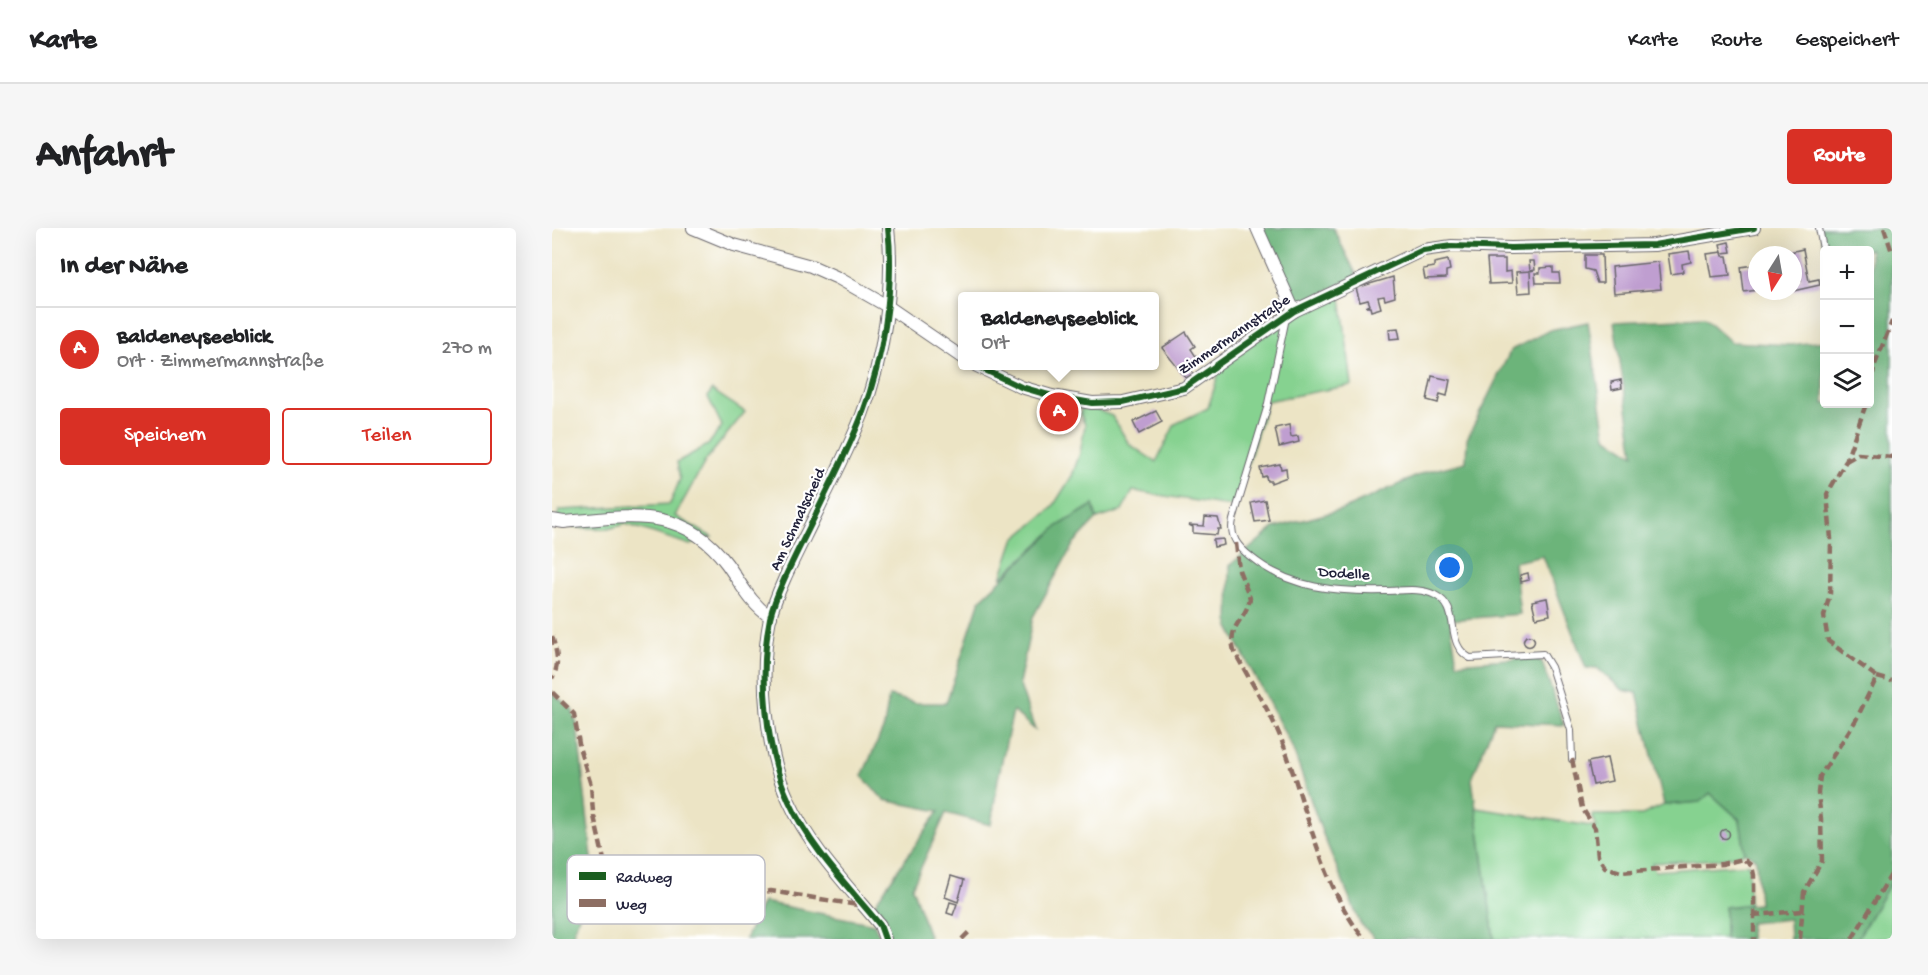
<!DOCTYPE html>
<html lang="de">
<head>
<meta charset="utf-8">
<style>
  :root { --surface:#fff; --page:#f6f6f6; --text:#202124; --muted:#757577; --line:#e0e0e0; --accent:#d93025 }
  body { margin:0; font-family:"Gochi Hand",sans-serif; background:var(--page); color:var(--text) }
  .controls { position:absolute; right:18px; top:18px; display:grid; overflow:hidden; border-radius:6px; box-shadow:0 6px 24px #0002 }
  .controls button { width:54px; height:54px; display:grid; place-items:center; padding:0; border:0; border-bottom:2px solid var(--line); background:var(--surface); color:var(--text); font:30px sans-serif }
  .compass { position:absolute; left:1196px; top:18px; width:54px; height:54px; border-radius:50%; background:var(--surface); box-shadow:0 6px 24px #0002; rotate:191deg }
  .you { position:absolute; left:898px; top:340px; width:21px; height:21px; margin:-15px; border:4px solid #fff; border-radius:50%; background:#1a73e8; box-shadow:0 0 0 9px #1a73e833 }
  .badge { display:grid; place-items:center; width:39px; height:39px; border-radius:50%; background:var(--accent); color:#fff; font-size:20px; font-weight:700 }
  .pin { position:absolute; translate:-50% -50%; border:3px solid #fff; box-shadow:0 2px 6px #0006 }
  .popup { position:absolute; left:406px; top:64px; width:201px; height:78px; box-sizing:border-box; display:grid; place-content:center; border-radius:6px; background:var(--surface); filter:drop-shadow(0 2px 4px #0005); font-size:20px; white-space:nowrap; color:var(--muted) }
  .popup b { font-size:22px; color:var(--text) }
  .popup::after { content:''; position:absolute; left:50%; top:100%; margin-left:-12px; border:12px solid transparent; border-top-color:var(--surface) }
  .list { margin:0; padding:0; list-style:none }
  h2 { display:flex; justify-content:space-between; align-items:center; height:78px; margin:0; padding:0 24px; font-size:26px }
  h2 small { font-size:20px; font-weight:400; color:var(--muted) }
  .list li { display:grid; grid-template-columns:39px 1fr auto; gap:18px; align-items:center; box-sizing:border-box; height:84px; padding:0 24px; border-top:2px solid var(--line) }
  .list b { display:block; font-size:22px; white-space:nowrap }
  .list p { margin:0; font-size:20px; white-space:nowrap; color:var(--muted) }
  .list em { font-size:20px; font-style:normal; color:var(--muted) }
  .actions { display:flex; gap:12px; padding:18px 24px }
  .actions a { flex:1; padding:14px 0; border:2px solid var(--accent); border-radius:6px; text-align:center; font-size:21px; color:var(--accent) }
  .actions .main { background:var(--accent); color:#fff }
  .icon { flex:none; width:33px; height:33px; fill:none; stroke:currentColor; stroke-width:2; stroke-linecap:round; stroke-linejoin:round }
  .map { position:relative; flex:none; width:1340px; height:711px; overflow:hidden; border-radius:6px }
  header { display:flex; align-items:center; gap:36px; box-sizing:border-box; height:84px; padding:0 30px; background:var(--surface); border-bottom:2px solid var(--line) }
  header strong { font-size:28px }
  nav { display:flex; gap:33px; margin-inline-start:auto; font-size:21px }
  .intro { display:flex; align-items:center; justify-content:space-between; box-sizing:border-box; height:144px; padding:0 36px }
  h1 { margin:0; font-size:42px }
  .button { padding:15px 27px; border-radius:6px; background:var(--accent); color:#fff; font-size:21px; font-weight:700 }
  main { display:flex; gap:36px; padding:0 36px }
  aside { flex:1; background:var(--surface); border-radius:6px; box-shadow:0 6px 24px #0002 }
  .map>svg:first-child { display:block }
</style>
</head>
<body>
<header>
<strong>Karte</strong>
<nav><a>Karte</a><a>Route</a><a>Gespeichert</a></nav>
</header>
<div class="intro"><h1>Anfahrt</h1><a class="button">Route</a></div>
<main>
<aside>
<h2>In der Nähe<small></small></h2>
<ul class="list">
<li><span class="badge">A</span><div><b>Baldeneyseeblick</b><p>Ort · Zimmermannstraße</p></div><em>270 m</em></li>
</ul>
<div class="actions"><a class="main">Speichern</a><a>Teilen</a></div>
</aside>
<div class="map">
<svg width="1340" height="711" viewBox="0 0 1340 711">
  <rect width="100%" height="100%" fill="#fff"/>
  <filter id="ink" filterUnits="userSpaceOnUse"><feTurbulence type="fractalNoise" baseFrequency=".0167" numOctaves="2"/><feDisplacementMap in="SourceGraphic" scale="12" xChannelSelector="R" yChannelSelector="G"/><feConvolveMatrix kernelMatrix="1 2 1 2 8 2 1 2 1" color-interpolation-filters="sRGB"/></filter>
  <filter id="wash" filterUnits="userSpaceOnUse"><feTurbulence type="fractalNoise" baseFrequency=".008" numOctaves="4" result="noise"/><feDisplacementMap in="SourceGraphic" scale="24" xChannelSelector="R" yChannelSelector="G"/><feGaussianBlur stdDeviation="1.35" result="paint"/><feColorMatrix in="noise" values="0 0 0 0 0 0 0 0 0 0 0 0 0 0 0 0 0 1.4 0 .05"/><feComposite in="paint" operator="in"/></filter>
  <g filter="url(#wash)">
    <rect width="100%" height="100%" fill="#ece4c5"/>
    <g fill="#86d290" stroke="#547a66" stroke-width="1.5">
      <polygon points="788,62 800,157 715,173 683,279 581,263 570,283 545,291 541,277 506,298 449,350 462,312 500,280 520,248 528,225 533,197 528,186 531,176 560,188 577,216 604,234 623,196 656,180 666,148 663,141 727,97"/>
      <polygon points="160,162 193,184 154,232 123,288 160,309 138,317 74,296 56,301 0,298 8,282 118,276 128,251 125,234 156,217 170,198 156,169"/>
      <polygon points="1158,565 1188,592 1193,625 1169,631 1100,635 1103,643 1197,636 1197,676 1173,679 1173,710 942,711 924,580 1045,599 1040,587 1090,587 1112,577 1148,574"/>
      <polygon points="1340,652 1340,711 1305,711"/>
    </g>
    <g fill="#6cb47a" stroke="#476b5a" stroke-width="1.5">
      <polygon points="705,0 781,0 805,48 742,80"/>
      <polygon points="1268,0 1340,0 1340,652 1305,711 1238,711 1237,691 1198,695 1198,711 1173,711 1173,679 1207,676 1204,631 1193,625 1188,592 1158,565 1148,574 1112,577 1085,465 1071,462 1045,440 1034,440 991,328 962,334 968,386 898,392 905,435 982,429 990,434 1012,497 942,494 920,551 942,711 823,711 808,695 770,604 740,519 677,399 678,337 722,300 792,281 874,244 914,234 915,211 959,122 998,102 1036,94 1054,209 1082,227 1062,94 1152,90 1179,114 1239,117 1272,113 1272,176 1318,176 1318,22 1272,22"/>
      <polygon points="541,277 545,291 522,315 481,389 467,455 483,502 461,483 446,551 439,597 394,585 360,659 377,708 375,711 338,711 322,683 323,675 387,583 332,572 310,548 332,499 337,468 364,475 394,475 428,372 506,298"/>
      <polygon points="0,465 20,481 25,497 42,647 19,711 0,711"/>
      <polygon points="211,674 322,696 329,711 193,711"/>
    </g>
    <g id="blocks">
      <g fill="#bf9ed0">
        <polygon points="1177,14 1179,24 1170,25 1171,28 1175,28 1178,47 1159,49 1155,26 1170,24 1168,16"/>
        <polygon points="1251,21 1257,53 1267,51 1268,57 1241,63 1241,53 1249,52 1246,38 1241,39 1241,27 1229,26"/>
        <polygon points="1137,23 1139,34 1130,36 1131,44 1119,46 1116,26"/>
        <polygon points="1033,27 1050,27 1051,55 1045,55 1041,43 1033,41"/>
        <polygon points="935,31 953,31 953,44 959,43 960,55 937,56"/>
        <polygon points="896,32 898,42 894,43 894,50 873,51 871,41 882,39 882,35"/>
        <polygon points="977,33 982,33 983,42 978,43 979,64 966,65 964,44 978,43"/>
        <polygon points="1106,34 1109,61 1062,65 1060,39"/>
        <polygon points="1202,37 1205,42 1205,62 1192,64 1189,39"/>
        <polygon points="1001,39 1001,45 1007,45 1008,55 984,55 983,45 988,45 988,40"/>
        <polygon points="841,49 843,69 833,72 832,68 826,69 829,80 819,83 818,79 814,79 818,77 816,72 808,74 804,60"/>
        <polygon points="846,100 848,110 838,111 837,101"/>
        <polygon points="634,104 643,118 639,121 647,133 638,140 641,145 634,150 610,120"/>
        <polygon points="880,148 898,152 895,168 888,166 886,175 875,172"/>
        <polygon points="1069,152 1070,160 1060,162 1059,154"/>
        <polygon points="604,183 610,194 587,206 581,194"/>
        <polygon points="737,197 739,209 746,208 747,214 727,219 723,200"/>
        <polygon points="728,236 729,241 734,240 735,249 719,255 719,253 715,253 714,248 710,249 708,240"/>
        <polygon points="713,272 717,292 703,294 699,275"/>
        <polygon points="653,289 666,290 669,301 666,301 665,307 641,305 641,299 637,297 652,298"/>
        <polygon points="671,311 672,317 662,319 661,312"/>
        <polygon points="976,345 977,352 969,354 968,347"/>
        <polygon points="995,370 998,387 984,390 980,373"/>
        <circle cx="977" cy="413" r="5.5"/>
        <polygon points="1055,530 1060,553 1041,557 1036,534"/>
        <circle cx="1173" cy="606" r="4.5"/>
        <polygon points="399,648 412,652 406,674 393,669"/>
        <polygon points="398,674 405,676 401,687 395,685"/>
      </g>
    </g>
  </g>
  <g filter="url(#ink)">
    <use href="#blocks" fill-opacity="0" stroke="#69666b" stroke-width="1.5"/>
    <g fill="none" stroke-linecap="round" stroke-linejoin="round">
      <g stroke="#69666b" stroke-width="8">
        <g id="service">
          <polyline points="1267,0 1272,26"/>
          <path d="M734 90 715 180 681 292C677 308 686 319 699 329 738 361 785 364 833 363 849 363 868 359 883 367 911 381 891 415 918 430L991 426 999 439 1019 502 1020 531"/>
        </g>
      </g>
      <g stroke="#69666b" stroke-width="14">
        <g id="minor">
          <polyline points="141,0 182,17 259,38 286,50 335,78 411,130"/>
          <polyline points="705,0 742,83"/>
          <polyline points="425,138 469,159 500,168 540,175 571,174 632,160 742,83 871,22 900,18 959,20 1102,17 1202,0"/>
          <path d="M0 292 12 294C77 289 131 276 175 336 188 354 199 377 219 389"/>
          <path d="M333 711 328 697C296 658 258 620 237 573 213 522 207 445 218 390 224 363 249 317 262 290 278 256 296 223 310 187 331 132 343 59 336 0"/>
        </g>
      </g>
      <use href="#service" stroke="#fff" stroke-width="6"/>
      <use href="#minor" stroke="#fff" stroke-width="12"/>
      <g stroke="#8d6e63" stroke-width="4.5" stroke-dasharray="9 4.5" stroke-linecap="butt">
        <polyline points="1332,0 1340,24"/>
        <polyline points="1318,163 1322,139 1340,93"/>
        <polyline points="1294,233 1306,226 1340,229"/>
        <path d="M684 315 687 342 698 370C694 393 675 396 682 423 699 455 721 487 733 521 753 577 774 668 813 711"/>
        <path d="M0 408C4 422 9 437 0 450"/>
        <polyline points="1325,449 1340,453"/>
        <polyline points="0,464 22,486 28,522 39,557 41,584 52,632 77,661 99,671 132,669 174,680 198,666 219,663 312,678"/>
        <polyline points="1020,531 1030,580 1043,600 1046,628 1053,639 1069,644 1170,636 1191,631 1200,638 1202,647 1202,711"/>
        <polyline points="1201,687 1250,683"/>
        <polyline points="410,711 418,703"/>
        <polyline points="1248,711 1252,664 1270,633 1269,591 1266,565 1268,548 1304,492 1325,449 1276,413 1272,388 1278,366 1279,311 1275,266 1294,233 1314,176"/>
        <polyline points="1300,711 1340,645"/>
      </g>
      <g stroke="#fff" stroke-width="10">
        <g id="cycleway">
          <polyline points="425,138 469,159 500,168 540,175 571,174 632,160 742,83 871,22 900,18 959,20 1102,17 1202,0"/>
          <path d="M333 711 328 697C296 658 258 620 237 573 213 522 207 445 218 390 224 363 249 317 262 290 278 256 296 223 310 187 331 132 343 59 336 0"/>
        </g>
      </g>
      <use href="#cycleway" stroke="#1b5e20" stroke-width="6"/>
    </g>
  </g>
  <g text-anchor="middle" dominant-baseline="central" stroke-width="4.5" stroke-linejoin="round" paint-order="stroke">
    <g font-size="16" fill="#22223b" stroke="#fff">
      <text transform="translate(683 108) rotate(-34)">Zimmermannstraße</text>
      <text transform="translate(247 292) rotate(-65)">Am Schmalscheid</text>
      <text transform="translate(792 347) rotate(4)">Dodelle</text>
    </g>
  </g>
  <rect x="15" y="627" width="198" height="69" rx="9" fill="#fff" stroke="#bdbdc4" stroke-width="1.5"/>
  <rect x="27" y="644" width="27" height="8" fill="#1b5e20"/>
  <rect x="27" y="671" width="27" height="8" fill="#8d6e63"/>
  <g font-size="16" fill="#22223b">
    <text x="64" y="654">Radweg</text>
    <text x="64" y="681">Weg</text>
  </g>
</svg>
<div class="controls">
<button>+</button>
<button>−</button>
<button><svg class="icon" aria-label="layers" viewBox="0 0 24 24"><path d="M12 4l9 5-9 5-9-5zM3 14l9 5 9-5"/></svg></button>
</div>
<svg class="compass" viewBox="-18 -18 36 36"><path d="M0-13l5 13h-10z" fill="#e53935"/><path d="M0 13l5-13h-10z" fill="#757577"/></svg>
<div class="you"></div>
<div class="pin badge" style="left:507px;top:184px">A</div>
<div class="popup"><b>Baldeneyseeblick</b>Ort</div>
</div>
</main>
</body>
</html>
